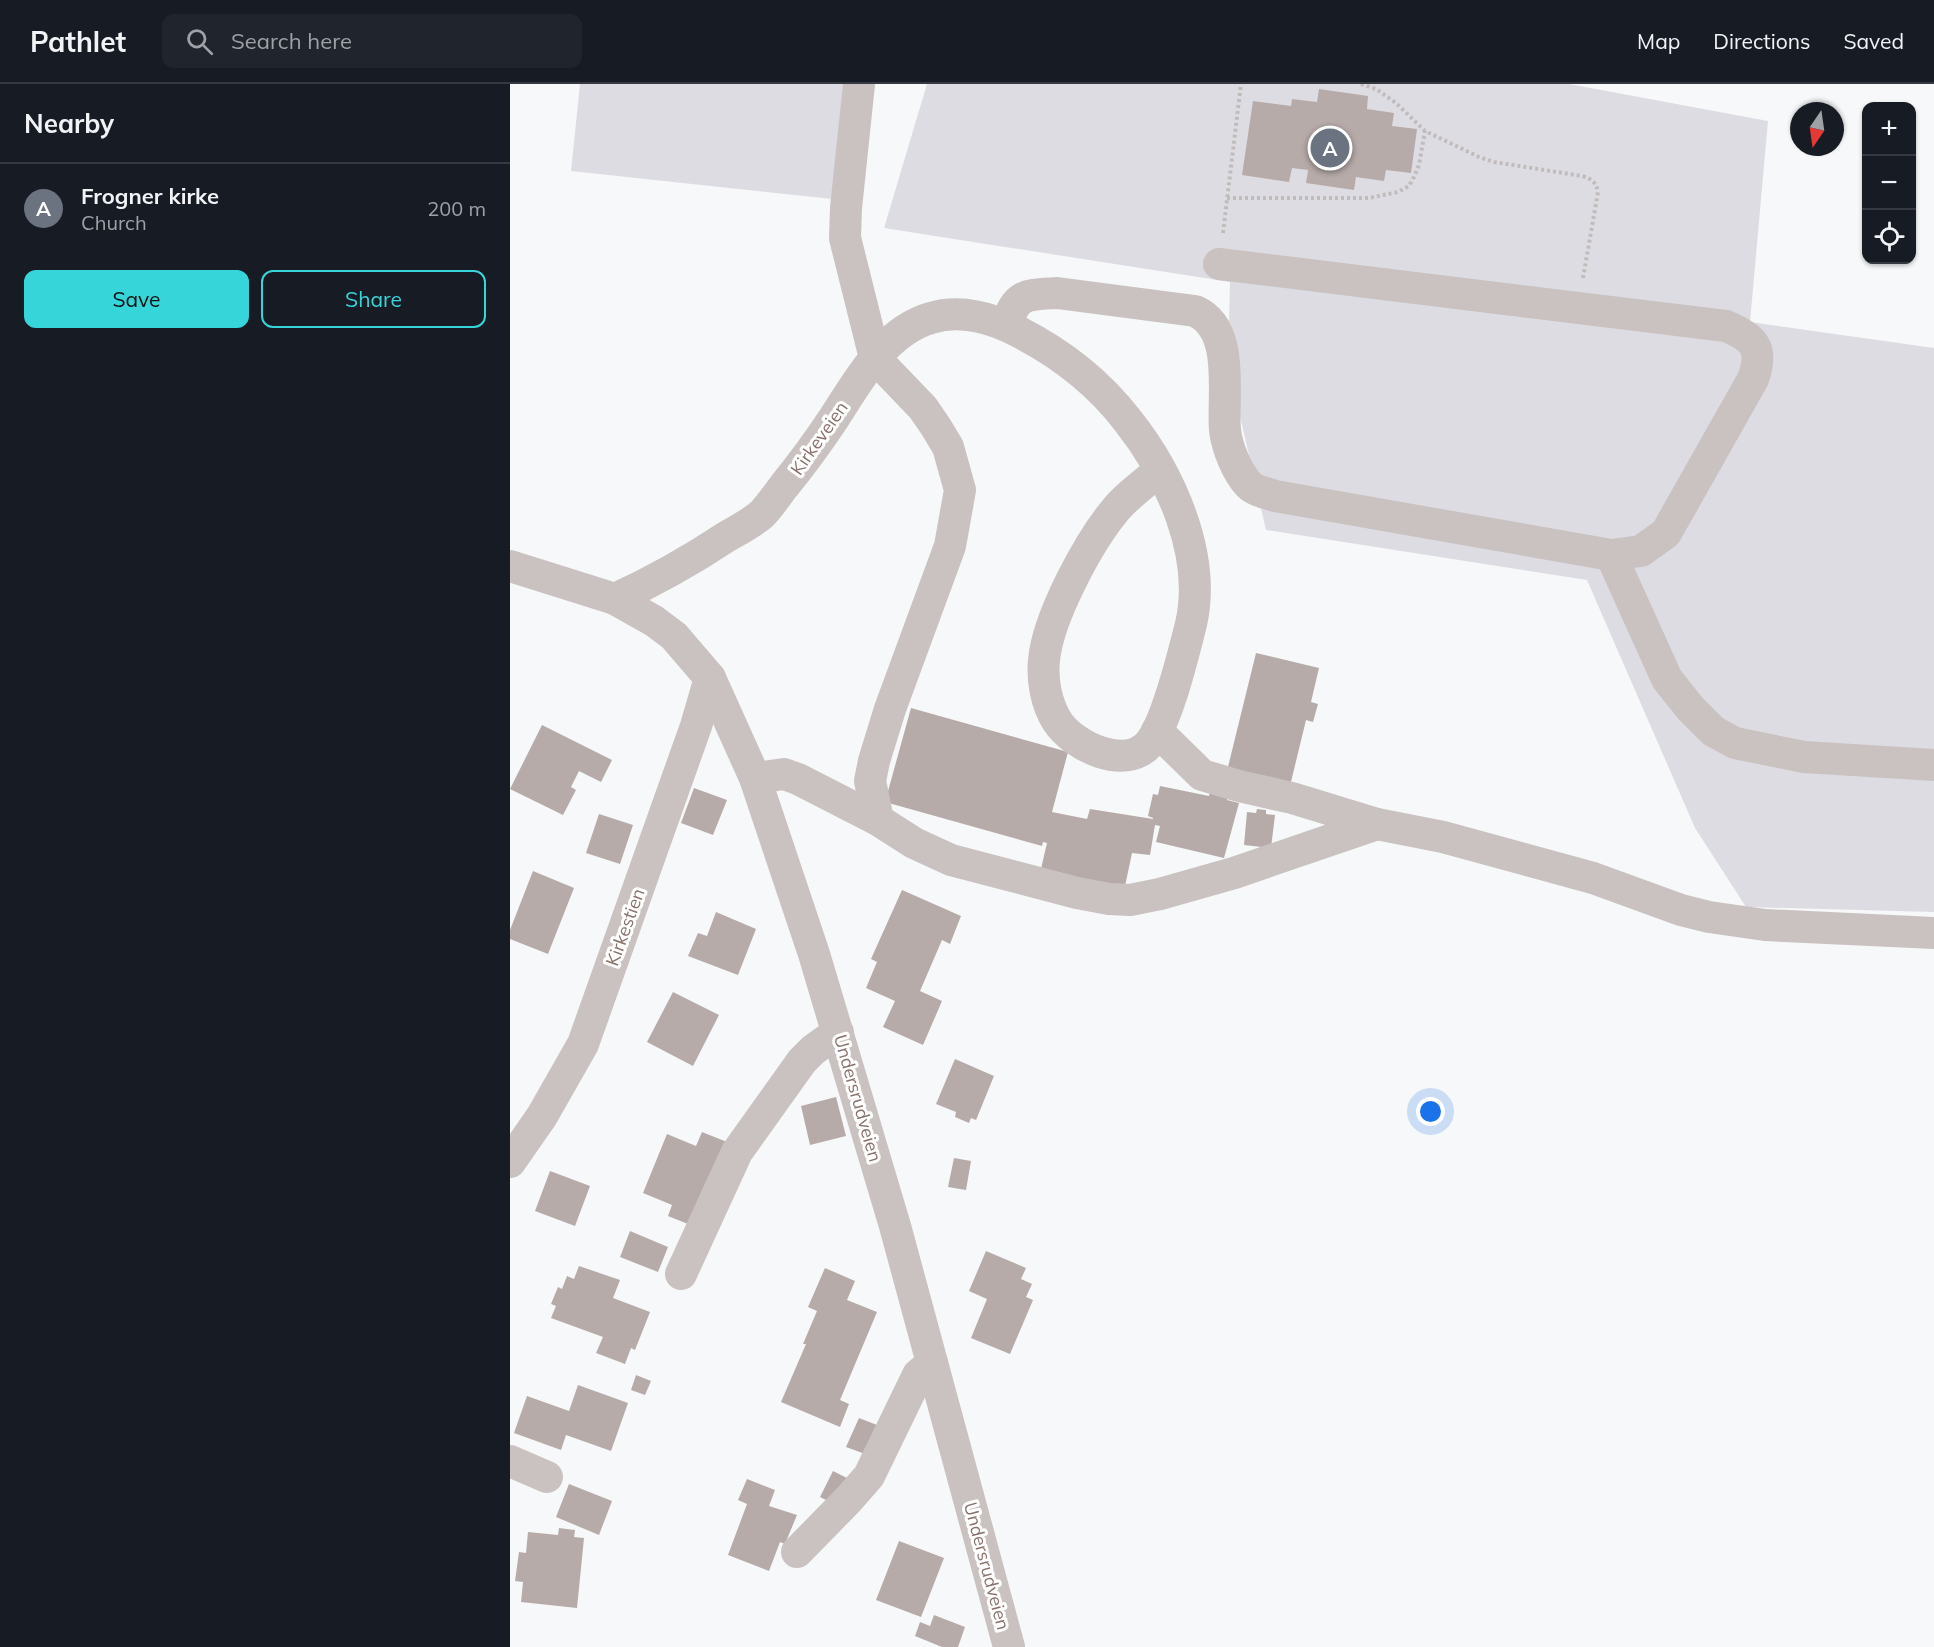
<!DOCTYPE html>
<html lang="en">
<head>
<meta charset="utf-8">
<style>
  :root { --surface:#171b24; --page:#20242c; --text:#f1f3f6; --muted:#9ea1a6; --line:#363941; --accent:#36d5da }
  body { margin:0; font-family:Mulish,sans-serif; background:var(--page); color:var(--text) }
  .controls { position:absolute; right:18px; top:18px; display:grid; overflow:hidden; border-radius:12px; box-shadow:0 2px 4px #0004 }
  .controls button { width:54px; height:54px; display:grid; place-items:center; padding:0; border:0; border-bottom:2px solid var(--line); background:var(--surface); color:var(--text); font:30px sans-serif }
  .compass { position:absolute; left:1280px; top:18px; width:54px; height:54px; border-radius:50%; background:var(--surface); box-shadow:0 2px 4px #0004; rotate:193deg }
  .you { position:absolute; left:921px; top:1028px; width:21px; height:21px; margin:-15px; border:4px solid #fff; border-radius:50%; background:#1a73e8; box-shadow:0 0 0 9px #1a73e833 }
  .badge { display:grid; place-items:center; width:39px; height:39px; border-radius:50%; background:var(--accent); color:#fff; font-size:20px; font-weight:700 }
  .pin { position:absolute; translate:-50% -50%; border:3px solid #fff; box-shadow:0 2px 6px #0006 }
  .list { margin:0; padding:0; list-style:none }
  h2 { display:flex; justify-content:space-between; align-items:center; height:78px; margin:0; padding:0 24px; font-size:26px }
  h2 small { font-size:20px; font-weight:400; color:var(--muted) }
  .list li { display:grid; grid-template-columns:39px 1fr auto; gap:18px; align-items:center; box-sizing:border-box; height:90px; padding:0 24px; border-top:2px solid var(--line) }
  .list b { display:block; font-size:22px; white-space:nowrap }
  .list p { margin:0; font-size:20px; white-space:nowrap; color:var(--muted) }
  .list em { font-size:20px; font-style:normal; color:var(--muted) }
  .actions { display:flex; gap:12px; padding:18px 24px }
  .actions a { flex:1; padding:14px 0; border:2px solid var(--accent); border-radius:12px; text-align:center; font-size:21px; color:var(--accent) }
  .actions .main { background:var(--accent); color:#111 }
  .icon { flex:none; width:33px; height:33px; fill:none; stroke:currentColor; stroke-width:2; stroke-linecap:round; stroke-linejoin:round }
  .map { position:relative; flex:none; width:1424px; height:1563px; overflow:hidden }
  header { display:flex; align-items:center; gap:36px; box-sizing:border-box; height:84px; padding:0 30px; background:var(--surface); border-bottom:2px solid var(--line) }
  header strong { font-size:28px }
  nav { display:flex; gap:33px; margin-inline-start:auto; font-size:21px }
  .search { width:420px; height:54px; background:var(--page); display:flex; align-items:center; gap:15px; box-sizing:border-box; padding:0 21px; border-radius:12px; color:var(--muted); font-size:22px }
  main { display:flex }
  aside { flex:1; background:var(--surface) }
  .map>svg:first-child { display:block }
</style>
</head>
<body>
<header>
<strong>Pathlet</strong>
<div class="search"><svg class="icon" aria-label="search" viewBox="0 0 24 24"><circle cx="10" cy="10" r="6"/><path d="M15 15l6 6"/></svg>Search here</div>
<nav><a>Map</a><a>Directions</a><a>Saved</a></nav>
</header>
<main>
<aside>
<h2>Nearby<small></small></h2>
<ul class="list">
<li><span class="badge" style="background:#6b7280">A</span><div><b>Frogner kirke</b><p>Church</p></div><em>200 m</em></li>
</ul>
<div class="actions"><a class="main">Save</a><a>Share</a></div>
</aside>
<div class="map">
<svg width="1424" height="1563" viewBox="0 0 1424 1563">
  <rect width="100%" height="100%" fill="#f7f8f9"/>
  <g fill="#dedce3">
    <polygon points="70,0 333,0 322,115 61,87"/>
    <polygon points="417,0 1059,0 1258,37 1240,238 1424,264 1424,828 1236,823 1185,744 1077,496 756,446 718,279 720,198 374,144"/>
  </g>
  <g fill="#b6aba8">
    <polygon points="809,5 858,12 857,25 884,29 882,42 907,45 901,89 876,86 874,97 846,93 844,106 796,99 798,86 782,84 779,98 732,91 743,17 781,22 782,15 807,18"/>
    <polygon points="746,569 809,584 801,618 808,620 803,638 796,636 780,702 717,687"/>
    <polygon points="401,624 558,668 542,728 577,735 580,725 643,735 643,734 638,732 643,710 648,711 650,702 699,712 701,704 719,708 717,716 729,719 714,774 646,758 650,742 645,741 640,771 622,769 614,807 530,789 537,759 533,758 532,762 375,718"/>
    <polygon points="32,641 102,676 91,698 69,687 61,703 66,706 53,731 0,705"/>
    <polygon points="184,704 217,716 203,751 171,739"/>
    <polygon points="747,725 756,726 756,730 765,731 761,764 734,761 737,728 746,729"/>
    <polygon points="89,730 123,741 110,780 76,769"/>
    <polygon points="23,787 64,804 38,870 0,855 0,846"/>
    <polygon points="392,806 451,832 440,860 432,856 410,907 432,917 413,961 373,943 385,917 356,904 367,878 361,875"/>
    <polygon points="206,828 246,845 228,891 178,872 188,849 197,852"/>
    <polygon points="163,908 209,931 183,982 137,958"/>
    <polygon points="445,975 484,992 466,1036 461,1034 459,1039 445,1033 446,1028 426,1020"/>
    <polygon points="326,1013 336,1052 300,1061 291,1022"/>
    <polygon points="192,1048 222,1060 188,1144 158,1132 162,1121 133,1109 157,1050 186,1062"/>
    <polygon points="444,1074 461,1077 456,1106 438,1103"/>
    <polygon points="40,1087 80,1102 65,1142 25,1127"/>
    <polygon points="120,1147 158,1163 148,1188 110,1173"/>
    <polygon points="476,1167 516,1184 511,1195 522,1200 516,1213 523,1216 500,1270 461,1254 477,1215 459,1207"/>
    <polygon points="69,1182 110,1196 103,1214 140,1228 125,1266 121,1264 115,1280 86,1269 93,1253 41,1234 46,1222 41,1220 48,1203 52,1205 57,1192 64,1195"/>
    <polygon points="315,1184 345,1197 337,1216 367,1228 330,1316 339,1320 330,1343 271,1318 296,1260 293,1260 307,1227 298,1223"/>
    <polygon points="126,1291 141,1297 135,1311 121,1306"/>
    <polygon points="68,1301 118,1319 101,1367 56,1351 51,1366 4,1349 17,1312 59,1327"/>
    <polygon points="349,1334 367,1341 355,1370 336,1363"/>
    <polygon points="323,1387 337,1394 324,1420 310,1413"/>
    <polygon points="237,1395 265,1406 259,1422 287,1431 275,1460 270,1458 259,1487 218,1471 237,1420 228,1416"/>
    <polygon points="59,1400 102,1417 89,1451 46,1433"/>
    <polygon points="49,1444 65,1446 64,1453 74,1454 67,1524 11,1518 13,1498 5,1497 9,1468 16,1469 18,1448 48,1451"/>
    <polygon points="389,1457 434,1474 411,1533 366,1516"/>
    <polygon points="424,1531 455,1543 448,1563 432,1563 405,1552 410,1538 420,1542"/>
  </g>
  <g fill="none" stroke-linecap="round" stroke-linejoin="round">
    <g stroke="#c1bcbb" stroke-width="4" stroke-dasharray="3 3" stroke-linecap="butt">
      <path d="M851 0 866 5 886 19 915 47 969 73 984 78 1072 92C1082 95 1086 98 1088 108L1073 194"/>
      <polyline points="717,114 859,114 888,108 899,102 904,93 909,81 915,47"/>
      <polyline points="713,149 731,0"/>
    </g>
    <g stroke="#c9c2c0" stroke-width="32">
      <polyline points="349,0 336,124 335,154 365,274"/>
      <path d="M496 241C507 209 515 211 547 209L685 227C726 245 712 311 715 346 717 364 727 388 739 401 745 407 757 409 765 412L1101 471 1131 467 1156 449 1243 295C1254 265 1245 254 1216 242L709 180"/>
      <polyline points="365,274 413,324 426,343 438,363 450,406 440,462 380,625 364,677 360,697 368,736"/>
      <polyline points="1101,471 1157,595 1181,625 1203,647 1225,659 1294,673 1424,681"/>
      <polyline points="0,482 105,515 144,537 164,552 200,594 245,694 304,870 385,1142 499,1563"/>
      <path d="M105 515C144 497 180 477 216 453 228 446 242 439 252 430 260 422 267 411 274 402 292 380 308 358 324 334 348 297 375 247 421 234 450 225 483 234 509 248 552 270 589 299 618 337 660 390 697 471 681 540 674 568 657 639 639 660 615 687 563 662 547 637 536 619 532 596 534 576 538 533 579 457 607 424 619 410 636 399 649 386"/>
      <polyline points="647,647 692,691 729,702 782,714 867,740 933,753 1083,794 1171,826 1199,833 1255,841 1424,849"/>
      <polyline points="245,694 274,690 288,695 368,736 404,759 441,776 567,809 599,815 620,816 650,810 724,789 867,740"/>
      <polyline points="0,1078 32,1032 73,960 186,642 200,594"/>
      <polyline points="171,1190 227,1068 292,977 303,966 328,948"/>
      <polyline points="0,1377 37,1393"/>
      <polyline points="287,1468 338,1416 359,1392 408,1291 422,1279"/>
    </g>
  </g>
  <g text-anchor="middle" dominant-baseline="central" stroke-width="6" stroke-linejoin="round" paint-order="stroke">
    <g font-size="18" fill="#87716a" stroke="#fff">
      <text transform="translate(309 354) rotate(-55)">Kirkeveien</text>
      <text transform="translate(115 843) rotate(-70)">Kirkestien</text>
      <text transform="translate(348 1014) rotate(74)">Undersrudveien</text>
      <text transform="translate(477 1482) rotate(75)">Undersrudveien</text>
    </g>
  </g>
</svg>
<div class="controls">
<button>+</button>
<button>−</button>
<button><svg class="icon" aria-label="locate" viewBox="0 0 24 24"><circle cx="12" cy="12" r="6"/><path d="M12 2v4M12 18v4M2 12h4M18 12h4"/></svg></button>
</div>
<svg class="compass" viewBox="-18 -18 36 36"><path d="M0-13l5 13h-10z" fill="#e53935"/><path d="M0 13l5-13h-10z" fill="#9ea1a6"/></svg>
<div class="you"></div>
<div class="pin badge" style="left:820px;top:64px;background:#6b7280">A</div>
</div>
</main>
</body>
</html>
